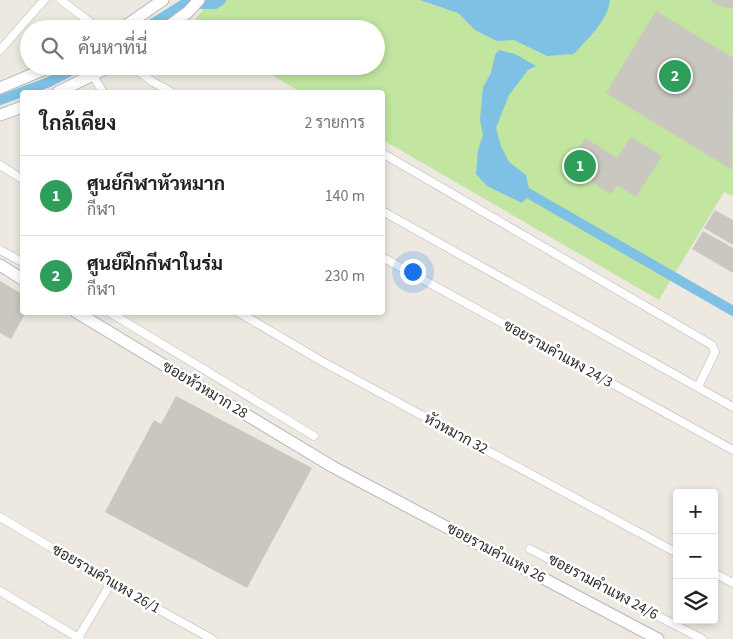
<!DOCTYPE html>
<html lang="th">
<head>
<meta charset="utf-8">
<style>
  :root { --surface:#fff; --page:#f6f6f6; --text:#202124; --muted:#757577; --line:#e0e0e0; --accent:#db2777 }
  body { margin:0; font-family:"Source Sans 3",Sarabun,sans-serif; background:var(--page); color:var(--text) }
  .controls { position:absolute; right:15px; bottom:15px; display:grid; overflow:hidden; border-radius:5px; box-shadow:0 2px 8px #0003 }
  .controls button { width:45px; height:45px; display:grid; place-items:center; padding:0; border:0; border-bottom:1px solid var(--line); background:var(--surface); color:var(--text); font:25px sans-serif }
  .you { position:absolute; left:412px; top:271px; width:18px; height:18px; margin:-12px; border:4px solid #fff; border-radius:50%; background:#1a73e8; box-shadow:0 0 0 8px #1a73e833 }
  .badge { display:grid; place-items:center; width:32px; height:32px; border-radius:50%; background:var(--accent); color:#fff; font-size:16px; font-weight:700 }
  .pin { position:absolute; translate:-50% -50%; border:2px solid #fff; box-shadow:0 1px 5px #0006 }
  .list { margin:0; padding:0; list-style:none }
  h2 { display:flex; justify-content:space-between; align-items:center; height:65px; margin:0; padding:0 20px; font-size:21px }
  h2 small { font-size:16px; font-weight:400; color:var(--muted) }
  .list li { display:grid; grid-template-columns:32px 1fr auto; gap:15px; align-items:center; box-sizing:border-box; height:80px; padding:0 20px; border-top:1px solid var(--line) }
  .list b { display:block; font-size:19px; white-space:nowrap }
  .list p { margin:0; font-size:16px; white-space:nowrap; color:var(--muted) }
  .list em { font-size:16px; font-style:normal; color:var(--muted) }
  .icon { flex:none; width:28px; height:28px; fill:none; stroke:currentColor; stroke-width:2; stroke-linecap:round; stroke-linejoin:round }
  .map { position:relative; flex:none; width:733px; height:639px; overflow:hidden }
  .search { position:absolute; background:var(--surface); box-shadow:0 2px 8px #0003; left:20px; top:20px; width:365px; height:55px; display:flex; align-items:center; gap:12px; box-sizing:border-box; padding:0 18px; border-radius:28px; color:var(--muted); font-size:19px }
  .panel { position:absolute; background:var(--surface); box-shadow:0 2px 8px #0003; left:20px; top:90px; width:365px; height:225px; border-radius:5px }
  .map>svg:first-child { display:block }
</style>
</head>
<body>
<div class="map">
<svg width="733" height="639" viewBox="0 0 733 639">
  <rect width="100%" height="100%" fill="#ede9e1"/>
  <polygon fill="#c2e5a0" points="211,0 733,0 733,196 724,192 659,300 383,140 382,92 301,92 256,66 376,66 376,29 191,29 189,27"/>
  <g fill="#7fc1e5">
    <path d="M420 0H610C608 21 588 38 574 54L547 56 514 40 497 41 475 30 458 13Z"/>
    <polygon points="499,50 515,54 536,66 528,70 509,95 496,128 501,146 509,162 526,175 530,194 522,203 487,186 476,174 478,150 483,135 480,120 483,87 491,73 495,55"/>
  </g>
  <g fill="none" stroke-linecap="round" stroke-linejoin="round">
    <g stroke="#7fc1e5" stroke-width="10">
      <polyline points="144,29 184,4 215,4 221,0"/>
      <polyline points="0,100 49,82 80,66"/>
      <polyline points="519,188 733,311"/>
    </g>
  </g>
  <g fill="#c9c7bf">
    <polygon points="710,0 733,0 733,9 720,6"/>
    <polygon points="656,11 733,58 732,170 606,93"/>
    <polygon points="631,137 662,156 636,197 617,185 611,194 568,167 585,138 617,158"/>
    <polygon points="715,210 733,220 733,245 704,228"/>
    <polygon points="703,231 733,248 733,273 692,249"/>
    <polygon points="0,281 22,294 22,312 26,312 11,339 0,333"/>
    <polygon points="176,396 312,468 247,588 105,512 154,420 161,424"/>
  </g>
  <g fill="none" stroke-linecap="round" stroke-linejoin="round">
    <g stroke="#b5b6bf" stroke-width="9">
      <g id="street">
        <polyline points="61,0 99,29"/>
        <polyline points="0,50 44,0"/>
        <polyline points="132,66 153,82 171,92"/>
        <polyline points="93,76 103,92"/>
        <polyline points="382,153 712,345 715,352 698,387"/>
        <polyline points="0,165 22,179"/>
        <polyline points="382,211 733,407"/>
        <polyline points="0,250 22,262"/>
        <polyline points="382,257 733,450"/>
        <polyline points="109,312 314,436"/>
        <polyline points="238,312 323,362 677,553"/>
        <polyline points="0,517 111,583 212,639"/>
        <polyline points="530,549 702,639"/>
        <polyline points="714,573 733,583"/>
        <polyline points="0,591 80,639"/>
        <polyline points="78,638 111,583"/>
      </g>
    </g>
    <g stroke="#b5b6bf" stroke-width="13">
      <g id="secondary">
        <polyline points="121,29 163,0"/>
        <polyline points="165,29 188,12 199,0"/>
        <polyline points="0,88 52,66"/>
        <polyline points="58,92 111,66"/>
        <polyline points="0,115 22,107"/>
        <polyline points="0,265 22,279"/>
        <polyline points="76,312 333,467 658,639"/>
      </g>
    </g>
    <use href="#street" stroke="#fff" stroke-width="8"/>
    <use href="#secondary" stroke="#fff" stroke-width="11"/>
  </g>
  <g text-anchor="middle" dominant-baseline="central" stroke-width="5" stroke-linejoin="round" paint-order="stroke">
    <g font-size="15" fill="#2d2d2d" stroke="#fff">
      <text transform="translate(558 354) rotate(29)">ซอยรามคำแหง 24/3</text>
      <text transform="translate(205 390) rotate(31)">ซอยหัวหมาก 28</text>
      <text transform="translate(456 434) rotate(28)">หัวหมาก 32</text>
      <text transform="translate(496 553) rotate(28)">ซอยรามคำแหง 26</text>
      <text transform="translate(106 579) rotate(30)">ซอยรามคำแหง 26/1</text>
      <text transform="translate(603 587) rotate(28)">ซอยรามคำแหง 24/6</text>
    </g>
  </g>
</svg>
<div class="controls">
<button>+</button>
<button>−</button>
<button><svg class="icon" aria-label="layers" viewBox="0 0 24 24"><path d="M12 4l9 5-9 5-9-5zM3 14l9 5 9-5"/></svg></button>
</div>
<div class="you"></div>
<div class="pin badge" style="left:580px;top:166px;background:#2e9e5b">1</div>
<div class="pin badge" style="left:675px;top:76px;background:#2e9e5b">2</div>
<div class="search"><svg class="icon" aria-label="search" viewBox="0 0 24 24"><circle cx="10" cy="10" r="6"/><path d="M15 15l6 6"/></svg>ค้นหาที่นี่</div>
<section class="panel">
<h2>ใกล้เคียง<small>2 รายการ</small></h2>
<ul class="list">
<li><span class="badge" style="background:#2e9e5b">1</span><div><b>ศูนย์กีฬาหัวหมาก</b><p>กีฬา</p></div><em>140 m</em></li>
<li><span class="badge" style="background:#2e9e5b">2</span><div><b>ศูนย์ฝึกกีฬาในร่ม</b><p>กีฬา</p></div><em>230 m</em></li>
</ul>
</section>
</div>
</body>
</html>
